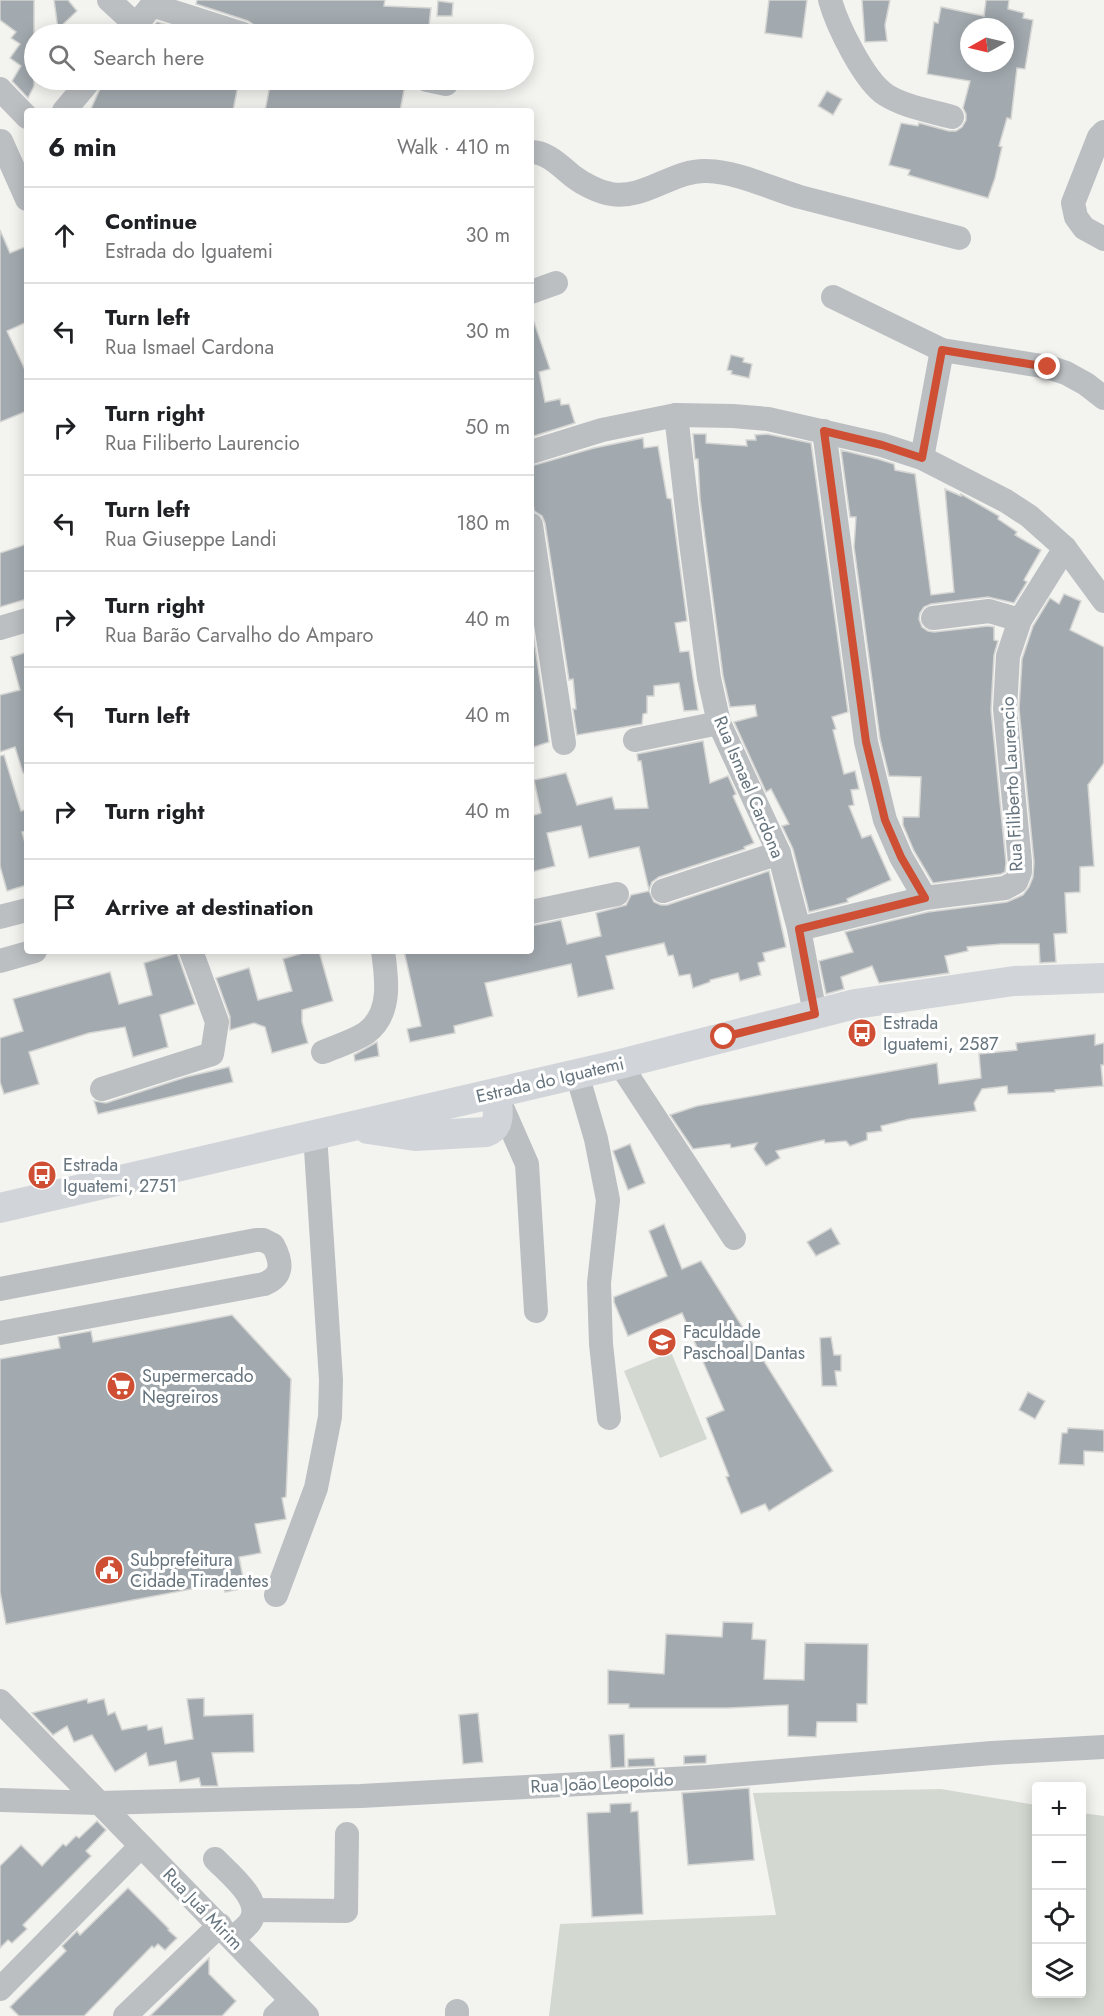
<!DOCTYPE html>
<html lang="en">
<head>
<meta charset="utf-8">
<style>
  :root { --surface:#fff; --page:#f6f6f6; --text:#202124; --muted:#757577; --line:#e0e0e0 }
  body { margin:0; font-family:Jost,sans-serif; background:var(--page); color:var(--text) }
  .controls { position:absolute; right:18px; bottom:18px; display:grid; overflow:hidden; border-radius:6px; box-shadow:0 3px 15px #0003 }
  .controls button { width:54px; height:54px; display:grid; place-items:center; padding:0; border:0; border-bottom:2px solid var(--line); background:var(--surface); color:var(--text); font:30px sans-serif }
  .compass { position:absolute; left:960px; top:18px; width:54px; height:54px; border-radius:50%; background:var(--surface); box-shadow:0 3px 15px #0003; rotate:262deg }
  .stop { position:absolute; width:18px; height:18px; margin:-14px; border:4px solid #cf4f34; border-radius:50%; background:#fff }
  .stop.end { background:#cf4f34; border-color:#fff; box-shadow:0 2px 6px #0008 }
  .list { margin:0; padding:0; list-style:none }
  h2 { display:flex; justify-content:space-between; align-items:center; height:78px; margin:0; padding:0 24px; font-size:26px }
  h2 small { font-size:20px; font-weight:400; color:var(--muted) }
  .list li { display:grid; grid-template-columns:39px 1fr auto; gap:18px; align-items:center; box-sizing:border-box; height:96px; padding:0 24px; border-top:2px solid var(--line) }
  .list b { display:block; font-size:22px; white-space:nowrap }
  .list p { margin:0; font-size:20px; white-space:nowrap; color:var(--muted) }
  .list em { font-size:20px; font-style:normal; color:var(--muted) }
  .icon { flex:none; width:33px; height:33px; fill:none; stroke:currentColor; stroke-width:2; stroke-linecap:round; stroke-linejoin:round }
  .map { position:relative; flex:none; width:1104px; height:2016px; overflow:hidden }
  .search { position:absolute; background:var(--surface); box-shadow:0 3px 15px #0003; left:24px; top:24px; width:510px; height:66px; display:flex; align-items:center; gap:15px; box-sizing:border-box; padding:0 21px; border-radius:33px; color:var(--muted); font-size:22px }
  .panel { position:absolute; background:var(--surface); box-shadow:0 3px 15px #0003; left:24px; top:108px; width:510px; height:846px; border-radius:6px }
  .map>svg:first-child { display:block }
</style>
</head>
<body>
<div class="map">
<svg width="1104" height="2016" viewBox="0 0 1104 2016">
  <rect width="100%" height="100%" fill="#f3f3f0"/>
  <g fill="#d3d8d0">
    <polygon points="671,1352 707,1439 660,1458 624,1371"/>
    <polygon points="941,1789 1036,1805 1036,1994 1082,1994 1082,1813 1104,1816 1104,2016 549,2016 560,1924 776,1915 753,1793"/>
  </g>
  <g fill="#a3aaaf" stroke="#d5d5d3" stroke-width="1.5" fill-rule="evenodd">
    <polygon points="0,0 34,0 34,86 28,98 12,81 21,66 10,58 20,44 11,38 16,32 0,20"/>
    <polygon points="54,0 68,0 77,11 58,29"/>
    <polygon points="197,0 385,0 384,6 431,8 428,34 257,34 254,25 248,21 196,4"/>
    <polygon points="769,0 807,0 802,38 765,33"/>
    <polygon points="862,0 890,0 885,25 887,41 865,42"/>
    <path d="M986 0H1009L1008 9 1024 13 1023 18 1033 20 1025 69 1017 68 1011 119 1007 118 999 146 1002 147 995 178 988 198 908 175 910 170 889 165 901 123 918 126 919 123 949 131H956L962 127 966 120V114L963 108 970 81 927 74 934 22 938 23 941 7 984 16ZM969 27H1005V63H969Z"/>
    <polygon points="438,1 453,3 452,16 437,16"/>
    <polygon points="157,22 198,34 147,34"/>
    <polygon points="104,80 239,80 233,111 90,111"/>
    <polygon points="271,80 296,80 295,81 335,87 336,80 372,80 405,85 400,111 265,111"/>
    <polygon points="827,91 842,99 833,115 818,106"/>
    <polygon points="0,230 10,253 27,246 27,322 7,331 27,374 27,411 0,422"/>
    <polygon points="531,322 534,322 550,369 539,372 545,402 560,399 561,405 569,404 575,423 531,437"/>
    <polygon points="731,355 744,358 743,362 752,364 749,378 731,374 732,371 727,370"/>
    <polygon points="693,434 706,434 706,443 747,446 746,440 756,440 755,435 767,434 811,443 848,712 832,717 836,729 833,730 844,774 855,771 859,789 851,790 854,805 849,806 862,838 871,835 891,880 847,899 848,902 809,912 793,849 782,826 789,824 771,789 766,792 734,722 757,716 755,705 730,707 723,676 700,499 698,459 695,459"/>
    <polygon points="643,438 644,448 658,446 667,498 671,499 687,621 675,623 680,652 689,651 698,710 684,711 679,683 654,686 654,696 647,696 647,713 643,714 642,724 577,735 573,709 576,709 573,679 569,680 545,523 542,516 534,511 531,490 531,466 594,448"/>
    <polygon points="841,450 878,459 894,464 895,470 915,474 931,595 954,592 945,489 961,496 961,494 999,516 998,519 1017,532 1015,535 1041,550 1024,580 1027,582 1014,603 988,597 931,604 924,607 920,613 919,619 922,627 928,631 934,632 988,626 994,627 994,640 998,641 994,655 991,710 1006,863 1005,872 1001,874 933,883 914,851 903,825 903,817 919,817 921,777 889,776 880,739 854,547 856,517 850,517"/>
    <polygon points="27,544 27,599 0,607 0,553"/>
    <polygon points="1064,594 1081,601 1070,630 1104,647 1104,763 1088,785 1094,866 1080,867 1080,892 1065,893 1067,933 1054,934 1056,962 1040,963 1039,944 1002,944 967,947 968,951 945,956 949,973 879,983 872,966 841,977 844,989 826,994 819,961 853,952 845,932 928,912 1007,902 1023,895 1029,887 1033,877 1034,862 1019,709 1022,659 1033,626 1050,598 1059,604"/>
    <polygon points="531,620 549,742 531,748"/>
    <polygon points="27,652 27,773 23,773 15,747 0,752 0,695 20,690 11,657"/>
    <polygon points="703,741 710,783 728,776 736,794 733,796 754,843 744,847 745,849 659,877 652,882 649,890 639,847 589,858 581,826 547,833 555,866 531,872 531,816 541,813 534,780 566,773 577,805 612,797 615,809 648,808 641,761 638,761 637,754"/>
    <polygon points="4,755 21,811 27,809 27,831 22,832 27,849 27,885 7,891 0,866 0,756"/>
    <polygon points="769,871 786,947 763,953 765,961 758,963 761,975 740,981 738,973 710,980 710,982 693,988 690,974 679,976 673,955 668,956 664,943 606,956 614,989 578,997 571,964 485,983 493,1016 454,1026 455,1033 410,1042 407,1029 421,1026 404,951 531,951 531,926 561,920 567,944 601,936 596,913 626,905 631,895 649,891 654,902 661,905 667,905"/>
    <polygon points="309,951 319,951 333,1001 302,1010 302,1022 308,1043 272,1053 265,1027 254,1023 230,1030 230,1017 216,978 249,968 258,1000 292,991 283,959"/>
    <polygon points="177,953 195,1004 160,1015 168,1047 133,1057 125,1027 89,1033 29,1052 39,1084 4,1094 0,1082 0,1038 23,1031 13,999 110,972 119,1004 152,995 144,963"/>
    <polygon points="1095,1034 1095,1045 1104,1043 1104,1065 1101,1065 1103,1086 1055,1090 1055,1092 1008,1094 1007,1086 982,1089 974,1103 976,1111 910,1119 881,1126 882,1131 867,1133 867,1140 850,1146 846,1141 825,1143 824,1140 776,1151 780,1158 766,1166 754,1149 757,1143 731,1148 730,1144 693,1149 670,1115 697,1106 937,1063 939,1084 981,1078 979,1054 1017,1050 1016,1043"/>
    <polygon points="377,1042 379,1056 355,1061 354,1055"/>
    <polygon points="229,1067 233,1082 98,1114 94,1101 106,1103 186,1077"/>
    <polygon points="630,1144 645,1183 628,1190 613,1151"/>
    <polygon points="664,1224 682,1269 701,1261 833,1471 769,1511 765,1504 741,1514 726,1477 729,1476 706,1418 724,1410 682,1313 628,1336 614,1302 614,1297 667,1276 649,1231"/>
    <polygon points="831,1228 840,1244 816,1256 807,1242"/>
    <polygon points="232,1315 291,1379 286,1497 282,1498 286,1519 255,1524 261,1553 239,1557 245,1588 225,1592 223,1583 6,1624 0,1592 0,1359 60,1348 58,1337 91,1331 93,1342"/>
    <polygon points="831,1337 834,1355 841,1355 841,1371 835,1371 837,1386 822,1386 820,1338"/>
    <polygon points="1028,1392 1045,1401 1035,1419 1019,1410"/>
    <polygon points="1068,1428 1104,1430 1104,1452 1084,1451 1084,1465 1059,1464 1062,1433 1067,1433"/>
    <polygon points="723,1622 753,1623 752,1639 766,1640 764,1679 804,1680 805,1643 868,1644 867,1704 857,1704 857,1722 817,1722 816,1737 788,1736 788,1705 728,1708 629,1708 629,1704 608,1704 608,1670 664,1674 666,1634 722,1637"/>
    <polygon points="204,1698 204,1716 253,1714 254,1752 212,1753 218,1786 201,1786 199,1778 180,1782 176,1761 149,1766 146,1753 115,1772 92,1735 74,1742 67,1726 53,1735 32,1713 87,1699 88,1703 104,1699 108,1715 115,1712 122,1730 147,1725 148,1730 162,1727 165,1744 193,1739 187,1699"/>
    <polygon points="478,1713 483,1762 463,1764 459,1715"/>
    <polygon points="624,1734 625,1767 611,1768 609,1735"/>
    <polygon points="706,1755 706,1763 684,1764 684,1756"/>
    <polygon points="654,1758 655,1766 628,1767 628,1759"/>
    <polygon points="749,1788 754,1860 688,1865 682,1793"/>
    <polygon points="631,1803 631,1812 638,1811 643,1914 592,1917 587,1813 610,1812 610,1804"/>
    <polygon points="97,1821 106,1830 86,1851 91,1856 23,1925 27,1929 12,1943 8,1940 0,1948 0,1866 21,1845 42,1866 63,1844 66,1846 76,1836 79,1838"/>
    <polygon points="128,1888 169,1929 168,1930 177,1938 165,1950 158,1944 154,1948 152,1946 84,2016 19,2016 10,2007 66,1951 62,1946 77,1931 80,1935"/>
    <polygon points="209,1958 209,1974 236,2001 222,2016 150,2016"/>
  </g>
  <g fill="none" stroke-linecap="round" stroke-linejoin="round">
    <g stroke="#bbbfc2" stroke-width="24">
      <polyline points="109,0 136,25"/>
      <path d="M830 0C837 25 864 81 886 95 905 107 931 111 952 117"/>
      <polyline points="152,5 243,34"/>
      <polyline points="129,34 156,0"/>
      <polyline points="427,80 446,84"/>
      <polyline points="0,89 27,117"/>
      <polyline points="64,111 90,80"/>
      <polyline points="1104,132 1099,137 1073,203 1076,217 1084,228 1104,239"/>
      <polyline points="1,141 27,199"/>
      <path d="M531 152C548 152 561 167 574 177 583 184 599 192 611 194 645 200 674 169 707 171 738 172 770 188 800 197 853 211 906 224 959 238"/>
      <polyline points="531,292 556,283"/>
      <polyline points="833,297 942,350 1048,367 1066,373 1086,384 1104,398"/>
      <polyline points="676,415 691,543 709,678 719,723 779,853 799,929 815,1014"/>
      <polyline points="824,431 866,742 885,820 901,857 925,898"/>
      <polyline points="531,452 602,430 676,415 733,416 768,419 882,445 922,458 1006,501 1029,516 1065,548 1104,601"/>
      <polyline points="922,458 942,350"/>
      <polyline points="531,525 564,743"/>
      <polyline points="933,618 989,611 1020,620"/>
      <polyline points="0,628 27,620"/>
      <polyline points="635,740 719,723"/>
      <polyline points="663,891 779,853"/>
      <polyline points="531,912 617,894"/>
      <polyline points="0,917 27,910"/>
      <polyline points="799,929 925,898 1005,888 1016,882 1020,872 1020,862 1005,709 1008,656 1020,620 1065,548"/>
      <polyline points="0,961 35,951"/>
      <path d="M323 1052C337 1046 354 1041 366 1033 392 1014 387 979 383 951"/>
      <polyline points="620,1064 734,1238"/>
      <polyline points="577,1074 596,1139 608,1200 599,1283 601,1344 609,1418"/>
      <polyline points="102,1089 212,1054 217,1022 191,951"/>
      <polyline points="498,1098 527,1164 536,1311"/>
      <path d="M0 1289 256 1240H263L273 1245C282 1262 284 1276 264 1284L0 1333"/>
      <polyline points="276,1595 316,1488 330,1417 331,1380 315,1134"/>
      <polyline points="0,1701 307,2016"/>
      <polyline points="0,1800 99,1803 361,1796 708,1777 992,1753 1104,1747"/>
      <path d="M215 1859C228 1873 265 1901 250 1922 246 1928 238 1933 233 1939"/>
      <polyline points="254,1910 346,1911 347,1834"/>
      <polyline points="0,1989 141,1846"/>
      <polyline points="457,2011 457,2016"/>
      <polyline points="125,2016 220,1925"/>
      <polyline points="275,2016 291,2001"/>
    </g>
    <g stroke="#d1d5d9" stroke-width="30">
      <path d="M368 1129 415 1136 486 1132C503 1126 497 1107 496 1093"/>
      <polyline points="0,1208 620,1064 855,1004 1014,981 1104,978"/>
    </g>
  </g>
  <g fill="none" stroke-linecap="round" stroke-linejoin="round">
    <polyline stroke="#cf4f34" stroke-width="8" points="724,1037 815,1014 799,929 925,898 901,857 885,820 866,742 824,431 882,445 922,458 942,350 1048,367"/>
  </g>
  <defs>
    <g id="bus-disc" transform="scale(1.5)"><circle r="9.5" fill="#cf4f34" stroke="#fff"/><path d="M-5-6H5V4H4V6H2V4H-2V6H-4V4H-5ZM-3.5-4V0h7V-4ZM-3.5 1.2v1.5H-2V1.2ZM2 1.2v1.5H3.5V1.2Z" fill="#fff"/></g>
    <g id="university-disc" transform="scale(1.5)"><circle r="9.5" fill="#cf4f34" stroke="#fff"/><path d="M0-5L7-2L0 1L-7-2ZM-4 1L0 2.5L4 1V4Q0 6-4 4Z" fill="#fff"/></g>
    <g id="supermarket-disc" transform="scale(1.5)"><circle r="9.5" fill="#cf4f34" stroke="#fff"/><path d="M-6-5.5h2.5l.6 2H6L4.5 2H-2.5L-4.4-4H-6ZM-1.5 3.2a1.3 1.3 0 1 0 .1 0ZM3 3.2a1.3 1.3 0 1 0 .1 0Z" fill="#fff"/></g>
    <g id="civic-disc" transform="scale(1.5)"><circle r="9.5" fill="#cf4f34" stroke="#fff"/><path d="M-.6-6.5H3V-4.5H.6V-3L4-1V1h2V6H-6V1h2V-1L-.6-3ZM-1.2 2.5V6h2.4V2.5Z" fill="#fff"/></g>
  </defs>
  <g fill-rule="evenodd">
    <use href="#bus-disc" x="862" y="1033"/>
    <use href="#bus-disc" x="42" y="1175"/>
    <use href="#university-disc" x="662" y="1342"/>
    <use href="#supermarket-disc" x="121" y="1386"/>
    <use href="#civic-disc" x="109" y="1570"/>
  </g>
  <g text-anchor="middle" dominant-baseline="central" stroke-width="6" stroke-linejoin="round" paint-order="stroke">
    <g font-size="18" fill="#66747e" stroke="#fff">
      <text transform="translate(1012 784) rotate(-93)">Rua Filiberto Laurencio</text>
      <text transform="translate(749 787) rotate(67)">Rua Ismael Cardona</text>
      <text transform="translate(550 1080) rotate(-13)">Estrada do Iguatemi</text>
      <text transform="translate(602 1783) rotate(-3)">Rua João Leopoldo</text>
      <text transform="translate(203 1909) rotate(46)">Rua Juá Mirim</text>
    </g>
    <g font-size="18" fill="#66747e" stroke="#fff" text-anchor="start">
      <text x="883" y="1023">Estrada<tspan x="883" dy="21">Iguatemi, 2587</tspan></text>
      <text x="63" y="1165">Estrada<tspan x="63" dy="21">Iguatemi, 2751</tspan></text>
      <text x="683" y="1332">Faculdade<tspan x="683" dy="21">Paschoal Dantas</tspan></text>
      <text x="142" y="1376">Supermercado<tspan x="142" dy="21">Negreiros</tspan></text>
      <text x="130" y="1560">Subprefeitura<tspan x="130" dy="21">Cidade Tiradentes</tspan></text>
    </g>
  </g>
</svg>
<div class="controls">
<button>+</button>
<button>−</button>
<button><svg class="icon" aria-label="locate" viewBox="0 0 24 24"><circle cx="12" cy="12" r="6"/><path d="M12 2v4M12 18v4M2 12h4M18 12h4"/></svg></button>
<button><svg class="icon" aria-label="layers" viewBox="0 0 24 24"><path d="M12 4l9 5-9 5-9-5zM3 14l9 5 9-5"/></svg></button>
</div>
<svg class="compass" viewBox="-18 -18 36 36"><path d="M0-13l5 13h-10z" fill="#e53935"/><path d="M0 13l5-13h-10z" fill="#757577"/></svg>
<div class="stop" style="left:724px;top:1037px"></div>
<div class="stop end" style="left:1048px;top:367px"></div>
<div class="search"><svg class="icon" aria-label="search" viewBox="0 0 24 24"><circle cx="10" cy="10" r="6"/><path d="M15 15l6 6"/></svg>Search here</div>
<section class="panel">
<h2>6 min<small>Walk · 410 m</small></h2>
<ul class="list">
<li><svg class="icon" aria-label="ahead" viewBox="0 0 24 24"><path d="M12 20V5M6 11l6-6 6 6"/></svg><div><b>Continue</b><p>Estrada do Iguatemi</p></div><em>30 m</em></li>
<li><svg class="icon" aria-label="left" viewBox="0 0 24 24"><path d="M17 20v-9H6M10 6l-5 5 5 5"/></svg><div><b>Turn left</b><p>Rua Ismael Cardona</p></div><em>30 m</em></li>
<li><svg class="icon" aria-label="right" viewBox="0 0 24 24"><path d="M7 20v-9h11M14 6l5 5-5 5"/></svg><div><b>Turn right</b><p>Rua Filiberto Laurencio</p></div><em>50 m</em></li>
<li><svg class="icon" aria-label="left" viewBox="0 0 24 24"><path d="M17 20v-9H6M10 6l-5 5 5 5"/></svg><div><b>Turn left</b><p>Rua Giuseppe Landi</p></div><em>180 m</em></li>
<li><svg class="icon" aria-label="right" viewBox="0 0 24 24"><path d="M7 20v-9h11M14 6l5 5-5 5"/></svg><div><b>Turn right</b><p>Rua Barão Carvalho do Amparo</p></div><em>40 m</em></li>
<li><svg class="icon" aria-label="left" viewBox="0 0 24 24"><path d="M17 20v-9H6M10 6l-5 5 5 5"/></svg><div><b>Turn left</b></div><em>40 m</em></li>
<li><svg class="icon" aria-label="right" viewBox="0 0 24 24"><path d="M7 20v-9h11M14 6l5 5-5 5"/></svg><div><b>Turn right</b></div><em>40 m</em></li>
<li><svg class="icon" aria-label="arrive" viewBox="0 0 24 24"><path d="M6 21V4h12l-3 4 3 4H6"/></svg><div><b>Arrive at destination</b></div></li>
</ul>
</section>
</div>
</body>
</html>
